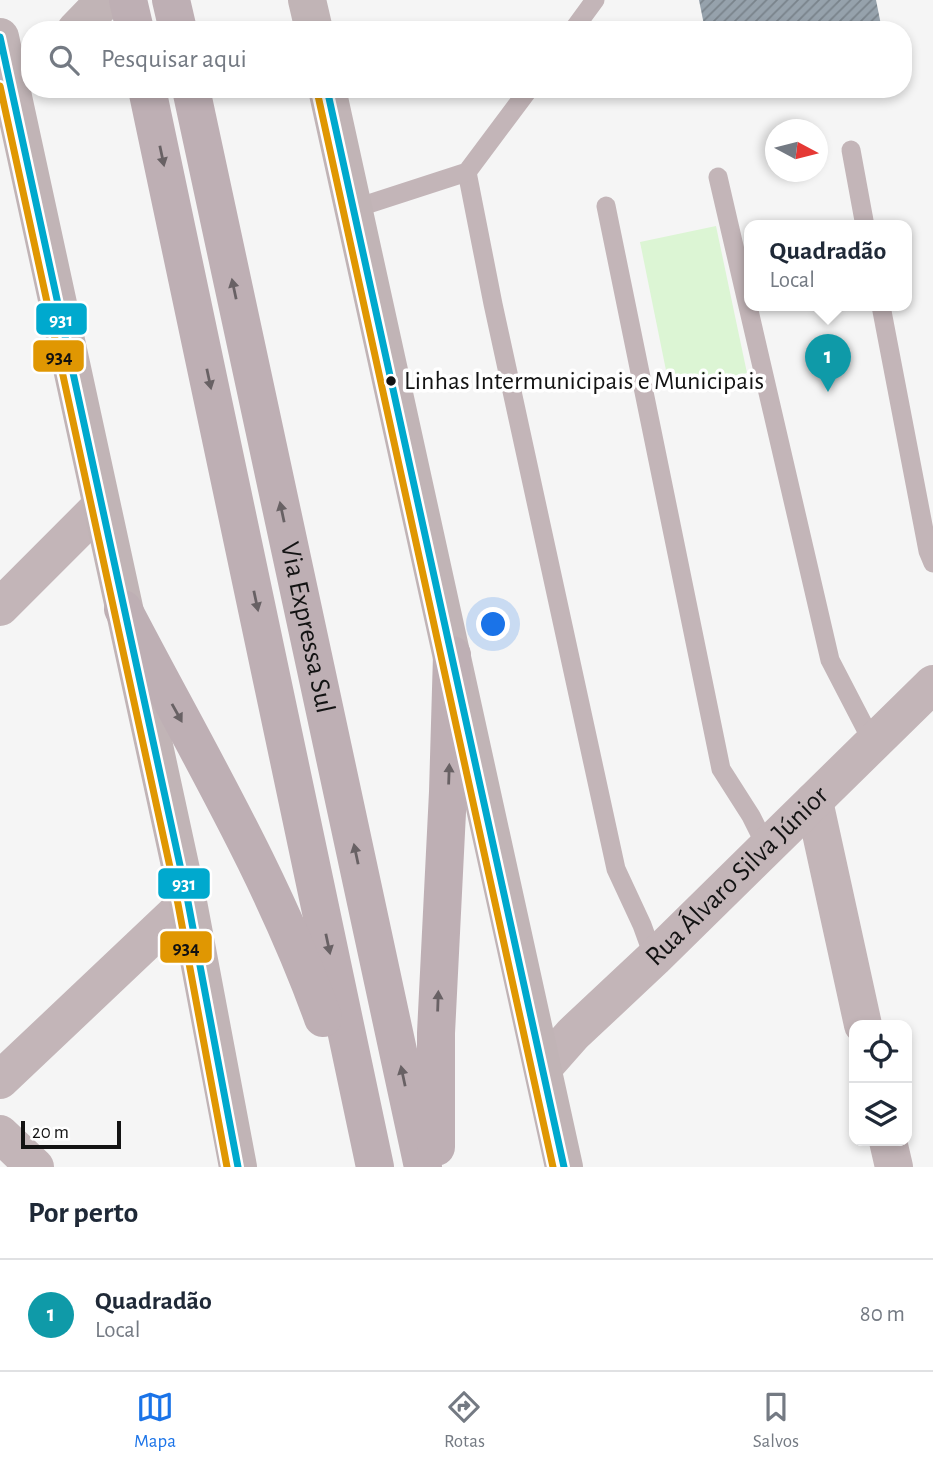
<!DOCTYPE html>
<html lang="pt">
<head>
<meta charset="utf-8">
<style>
  :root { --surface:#fff; --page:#f6f6f7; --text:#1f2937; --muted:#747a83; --line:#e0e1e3; --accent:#1a73e8 }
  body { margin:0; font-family:"Alegreya Sans",sans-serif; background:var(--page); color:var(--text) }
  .controls { position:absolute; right:21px; bottom:21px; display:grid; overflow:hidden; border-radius:14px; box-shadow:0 4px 10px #0003 }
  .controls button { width:63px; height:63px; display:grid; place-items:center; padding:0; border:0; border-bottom:2px solid var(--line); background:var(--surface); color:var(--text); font:35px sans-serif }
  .compass { position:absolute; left:765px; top:119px; width:63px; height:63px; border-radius:50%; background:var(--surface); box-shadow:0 4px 10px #0003; rotate:97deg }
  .scale { position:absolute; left:21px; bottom:18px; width:100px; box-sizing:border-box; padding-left:7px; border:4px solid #131313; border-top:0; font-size:19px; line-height:24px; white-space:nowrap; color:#131313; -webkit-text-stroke:5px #fff; paint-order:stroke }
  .you { position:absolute; left:494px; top:625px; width:24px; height:24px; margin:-18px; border:5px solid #fff; border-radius:50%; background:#1a73e8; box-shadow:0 0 0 10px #1a73e833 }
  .badge { display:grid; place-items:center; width:46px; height:46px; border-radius:50%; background:var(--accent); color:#fff; font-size:23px; font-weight:700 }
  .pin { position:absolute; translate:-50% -58px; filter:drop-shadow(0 2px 4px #0008) }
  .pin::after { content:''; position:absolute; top:37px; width:24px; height:21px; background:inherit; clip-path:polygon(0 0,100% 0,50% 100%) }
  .popup { position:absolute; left:744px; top:220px; width:168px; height:91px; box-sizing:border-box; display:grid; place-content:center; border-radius:14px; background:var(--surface); filter:drop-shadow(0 2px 5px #0005); font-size:23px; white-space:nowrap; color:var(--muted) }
  .popup b { font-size:26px; color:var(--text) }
  .popup::after { content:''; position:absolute; left:50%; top:100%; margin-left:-14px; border:14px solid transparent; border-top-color:var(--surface) }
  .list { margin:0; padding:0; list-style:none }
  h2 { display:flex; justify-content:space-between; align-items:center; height:91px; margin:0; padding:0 28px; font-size:30px }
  h2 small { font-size:23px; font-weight:400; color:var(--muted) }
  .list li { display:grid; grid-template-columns:46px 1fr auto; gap:21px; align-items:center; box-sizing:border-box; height:112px; padding:0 28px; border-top:2px solid var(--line) }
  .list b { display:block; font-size:26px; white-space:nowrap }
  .list p { margin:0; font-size:23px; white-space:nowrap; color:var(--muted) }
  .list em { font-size:23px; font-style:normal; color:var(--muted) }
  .icon { flex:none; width:38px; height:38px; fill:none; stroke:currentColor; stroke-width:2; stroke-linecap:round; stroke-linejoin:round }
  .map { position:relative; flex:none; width:933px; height:1167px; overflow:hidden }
  .search { position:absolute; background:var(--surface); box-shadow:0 4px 10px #0003; left:21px; right:21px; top:21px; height:77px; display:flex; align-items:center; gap:18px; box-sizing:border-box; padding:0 24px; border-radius:28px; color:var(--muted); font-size:26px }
  .sheet { height:203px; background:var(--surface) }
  nav { display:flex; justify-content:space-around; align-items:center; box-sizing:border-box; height:98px; border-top:2px solid var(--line); background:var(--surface); font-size:19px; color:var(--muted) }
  nav a { display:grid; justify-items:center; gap:4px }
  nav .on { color:var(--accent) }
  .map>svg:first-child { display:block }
</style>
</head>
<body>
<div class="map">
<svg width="933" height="1167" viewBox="0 0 933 1167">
  <defs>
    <pattern id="building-hatch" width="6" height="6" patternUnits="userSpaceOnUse" patternTransform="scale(1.75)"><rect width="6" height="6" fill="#96a2ac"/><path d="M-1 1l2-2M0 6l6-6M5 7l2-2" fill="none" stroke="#79838b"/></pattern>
  </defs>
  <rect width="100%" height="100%" fill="#f5f5f5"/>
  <polygon fill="#dcf5d4" points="716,226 747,373 670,390 640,242"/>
  <polygon fill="url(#building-hatch)" points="699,0 876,0 882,30 705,30"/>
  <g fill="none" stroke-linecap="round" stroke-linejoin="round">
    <g stroke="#c3b5b8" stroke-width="19">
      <polyline points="573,30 595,0"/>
      <polyline points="851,150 865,226"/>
      <polyline points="467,172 493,304 616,869 642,925 654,958"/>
      <polyline points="718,177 830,660 873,743"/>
      <polyline points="606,206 721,769 751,816 767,848"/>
      <polyline points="353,209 467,172 529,89"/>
      <polyline points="881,306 928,551 933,563"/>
    </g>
    <g stroke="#c3b5b8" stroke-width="38">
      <polyline points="0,607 101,506"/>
      <polyline points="814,801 863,1025"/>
      <path id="s1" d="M543 1068 573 1034 654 958 933 684"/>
      <polyline points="0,1080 188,902"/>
      <polyline points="0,1134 35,1167"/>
      <polyline points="888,1141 894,1167"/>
    </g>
    <g stroke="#c1b4b6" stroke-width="38">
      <polyline points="307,0 314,30"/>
      <polyline points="76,30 105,0"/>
      <polyline points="0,37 188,902 238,1167"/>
      <polyline points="327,89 564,1167"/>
    </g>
    <g stroke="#beafb4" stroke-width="38">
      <polyline points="128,0 135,30"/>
      <polyline points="171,0 178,30"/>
      <polyline points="147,89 375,1167"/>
      <path id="s2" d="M191 89 423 1167"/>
      <path d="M123 609C193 744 272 875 323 1018"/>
      <polyline points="436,1147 436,1033 448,792 452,655"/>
    </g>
    <g stroke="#fff" stroke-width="12">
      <g id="bus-1">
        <polyline points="0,37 188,902 238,1167"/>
        <polyline points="327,89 564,1167"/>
      </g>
    </g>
    <g stroke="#fff" stroke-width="12">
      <g id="bus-2">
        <polyline points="0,86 178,904 227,1167"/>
        <polyline points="317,91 553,1167"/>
      </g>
    </g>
    <use href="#bus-1" stroke="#00a9ce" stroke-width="7"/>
    <use href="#bus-2" stroke="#e09702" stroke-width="7"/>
  </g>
  <defs><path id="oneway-solid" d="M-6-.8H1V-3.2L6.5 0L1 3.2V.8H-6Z" transform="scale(1.75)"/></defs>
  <g fill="#686164">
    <use href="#oneway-solid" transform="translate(162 156) rotate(78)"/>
    <use href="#oneway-solid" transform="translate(234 289) rotate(-102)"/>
    <use href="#oneway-solid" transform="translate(209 379) rotate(78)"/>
    <use href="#oneway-solid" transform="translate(282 512) rotate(-102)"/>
    <use href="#oneway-solid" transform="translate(256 601) rotate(78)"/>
    <use href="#oneway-solid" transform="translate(177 713) rotate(61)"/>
    <use href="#oneway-solid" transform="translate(449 774) rotate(-88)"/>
    <use href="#oneway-solid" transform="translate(356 854) rotate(-102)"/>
    <use href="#oneway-solid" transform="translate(328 944) rotate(78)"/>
    <use href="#oneway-solid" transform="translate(438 1001) rotate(-88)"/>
    <use href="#oneway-solid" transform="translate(403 1076) rotate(-102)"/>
  </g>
  <circle fill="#131313" stroke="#fff" stroke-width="2.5" cx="391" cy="381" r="6"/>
  <g text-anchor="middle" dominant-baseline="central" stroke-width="7" stroke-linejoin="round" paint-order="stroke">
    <g font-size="26" fill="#131313" stroke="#fff" text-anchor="start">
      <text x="404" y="381">Linhas Intermunicipais e Municipais</text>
    </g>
    <g font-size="28" fill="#131313" stroke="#fff">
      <text stroke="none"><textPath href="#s2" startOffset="551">Via Expressa Sul</textPath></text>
      <text stroke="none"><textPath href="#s1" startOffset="273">Rua Álvaro Silva Júnior</textPath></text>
    </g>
  </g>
  <g stroke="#fff" stroke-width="2.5">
    <rect x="35" y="302" width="53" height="34" rx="7" fill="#00a9ce"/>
    <rect x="32" y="339" width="53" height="34" rx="7" fill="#e09702"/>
    <rect x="157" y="867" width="54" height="33" rx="7" fill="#00a9ce"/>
    <rect x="159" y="930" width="54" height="34" rx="7" fill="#e09702"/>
  </g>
  <g font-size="19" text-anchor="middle" font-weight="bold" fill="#fff">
    <text x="61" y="326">931</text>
    <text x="184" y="890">931</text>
  </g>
  <g font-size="19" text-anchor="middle" font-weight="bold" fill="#111">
    <text x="59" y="363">934</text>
    <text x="186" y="954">934</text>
  </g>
</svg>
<div class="controls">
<button><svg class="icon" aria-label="locate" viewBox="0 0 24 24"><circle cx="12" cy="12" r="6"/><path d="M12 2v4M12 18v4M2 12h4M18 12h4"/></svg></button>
<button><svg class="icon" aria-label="layers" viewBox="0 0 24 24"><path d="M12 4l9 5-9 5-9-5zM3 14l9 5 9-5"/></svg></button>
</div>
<svg class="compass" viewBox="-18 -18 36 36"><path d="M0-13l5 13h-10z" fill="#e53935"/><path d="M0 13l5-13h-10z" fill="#747a83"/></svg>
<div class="scale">20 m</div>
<div class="you"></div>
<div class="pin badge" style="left:828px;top:392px;background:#0f9aa8">1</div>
<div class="popup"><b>Quadradão</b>Local</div>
<div class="search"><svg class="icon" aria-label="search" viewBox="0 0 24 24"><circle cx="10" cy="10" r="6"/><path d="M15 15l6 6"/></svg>Pesquisar aqui</div>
</div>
<section class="sheet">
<h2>Por perto<small></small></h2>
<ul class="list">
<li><span class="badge" style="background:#0f9aa8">1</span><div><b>Quadradão</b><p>Local</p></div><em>80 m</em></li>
</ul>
</section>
<nav>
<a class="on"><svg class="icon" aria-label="map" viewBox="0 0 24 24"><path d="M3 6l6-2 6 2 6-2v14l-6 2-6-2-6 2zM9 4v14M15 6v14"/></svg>Mapa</a>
<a><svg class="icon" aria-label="directions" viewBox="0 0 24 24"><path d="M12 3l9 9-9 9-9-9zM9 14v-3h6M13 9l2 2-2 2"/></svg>Rotas</a>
<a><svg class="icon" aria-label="saved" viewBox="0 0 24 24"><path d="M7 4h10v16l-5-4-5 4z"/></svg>Salvos</a>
</nav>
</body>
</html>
